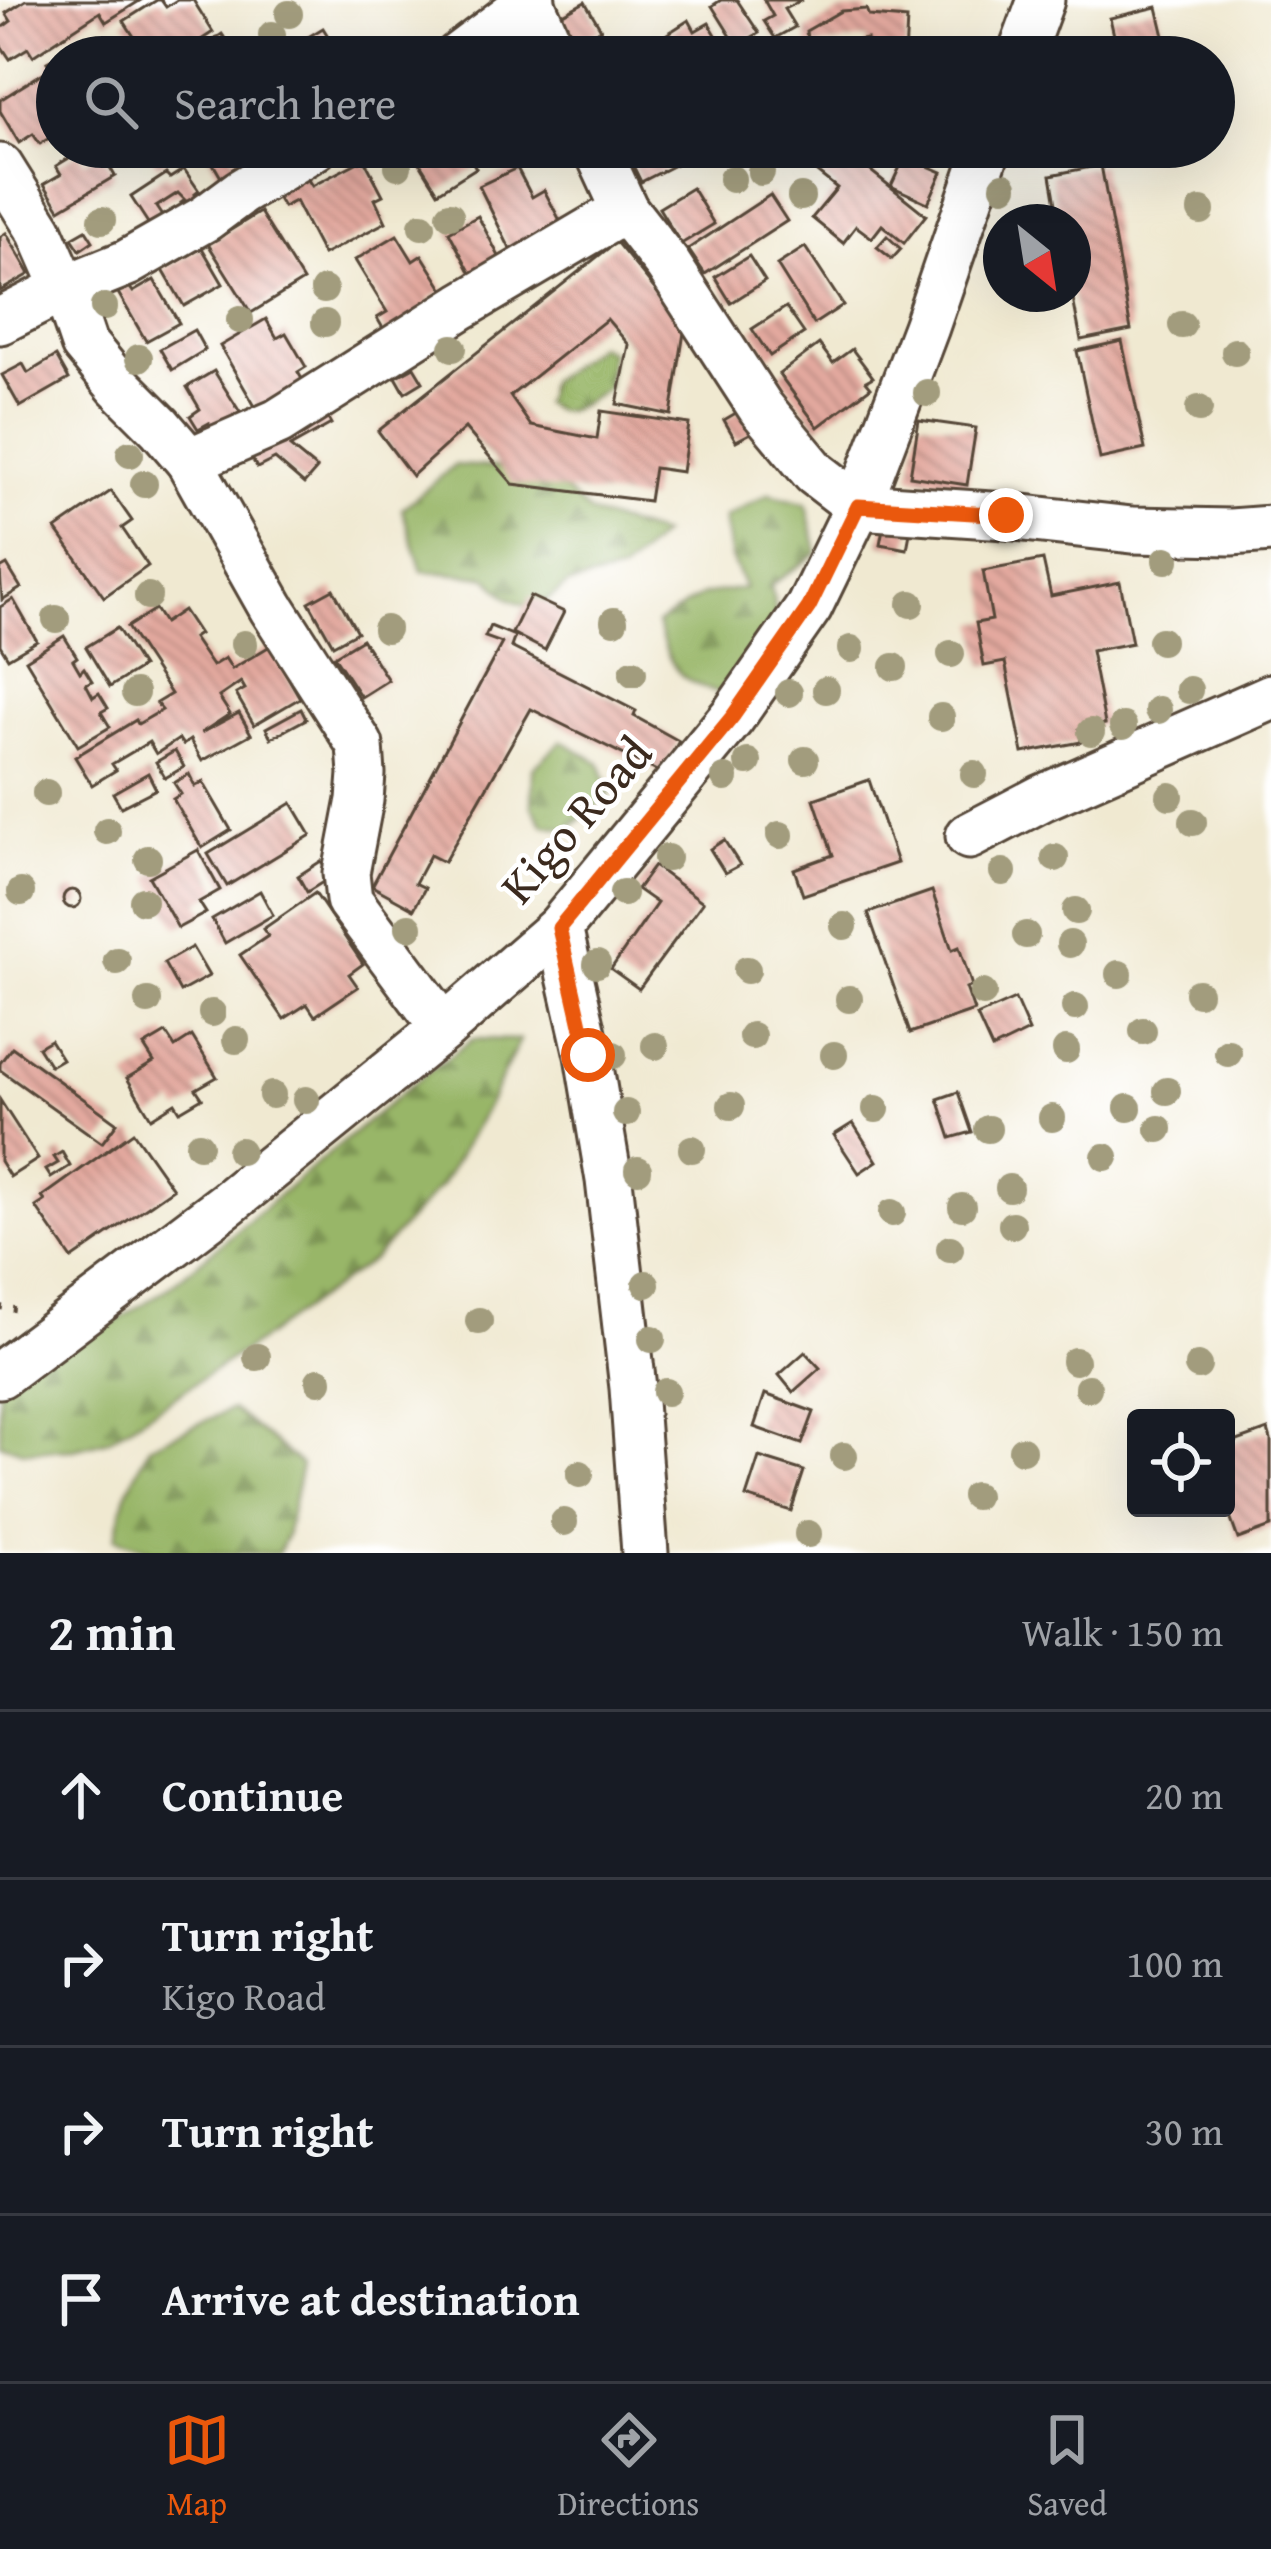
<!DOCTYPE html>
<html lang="en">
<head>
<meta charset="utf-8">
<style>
  :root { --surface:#171b24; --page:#242831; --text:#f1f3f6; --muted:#9ea1a6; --line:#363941; --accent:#ea580c }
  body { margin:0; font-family:"Gentium Book Plus",serif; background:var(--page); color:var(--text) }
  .controls { position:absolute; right:36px; bottom:36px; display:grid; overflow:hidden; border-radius:12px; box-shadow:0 12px 48px #0002 }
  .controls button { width:108px; height:108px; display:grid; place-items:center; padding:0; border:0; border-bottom:3px solid var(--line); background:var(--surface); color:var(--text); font:60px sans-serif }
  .compass { position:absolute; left:983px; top:204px; width:108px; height:108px; border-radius:50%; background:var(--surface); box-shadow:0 12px 48px #0002; rotate:150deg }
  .stop { position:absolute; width:36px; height:36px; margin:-27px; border:9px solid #ea580c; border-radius:50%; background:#fff }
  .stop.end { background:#ea580c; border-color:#fff; box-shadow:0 3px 12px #0008 }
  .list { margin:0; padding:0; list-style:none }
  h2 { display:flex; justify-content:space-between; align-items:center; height:156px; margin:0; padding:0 48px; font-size:51px }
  h2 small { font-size:39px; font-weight:400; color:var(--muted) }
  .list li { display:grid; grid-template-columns:78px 1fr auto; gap:36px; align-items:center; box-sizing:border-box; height:168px; padding:0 48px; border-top:3px solid var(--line) }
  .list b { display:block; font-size:45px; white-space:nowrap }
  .list p { margin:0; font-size:39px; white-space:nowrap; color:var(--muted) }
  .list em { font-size:39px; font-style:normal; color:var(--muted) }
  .icon { flex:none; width:66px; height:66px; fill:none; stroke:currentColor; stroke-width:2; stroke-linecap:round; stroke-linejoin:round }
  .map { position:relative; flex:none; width:1271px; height:1553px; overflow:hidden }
  .search { position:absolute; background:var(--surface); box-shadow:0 12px 48px #0002; left:36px; right:36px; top:36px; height:132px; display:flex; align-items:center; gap:30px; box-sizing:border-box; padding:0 42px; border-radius:66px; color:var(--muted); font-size:45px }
  .sheet { height:828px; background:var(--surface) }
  nav { display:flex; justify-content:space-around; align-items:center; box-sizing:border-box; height:168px; border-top:3px solid var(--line); background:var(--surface); font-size:33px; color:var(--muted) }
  nav a { display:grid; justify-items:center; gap:6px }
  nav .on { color:var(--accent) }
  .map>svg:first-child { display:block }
</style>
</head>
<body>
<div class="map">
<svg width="1271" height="1553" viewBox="0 0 1271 1553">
  <defs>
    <pattern id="forest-firs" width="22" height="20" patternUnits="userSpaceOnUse" patternTransform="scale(3)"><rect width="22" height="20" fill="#98b668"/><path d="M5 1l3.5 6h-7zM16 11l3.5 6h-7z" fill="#7d9455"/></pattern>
    <pattern id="building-back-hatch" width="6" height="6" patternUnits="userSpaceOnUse" patternTransform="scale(3)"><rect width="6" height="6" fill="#e3a99f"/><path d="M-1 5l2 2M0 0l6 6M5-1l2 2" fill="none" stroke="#b98a81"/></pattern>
  </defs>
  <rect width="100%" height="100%" fill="#fff"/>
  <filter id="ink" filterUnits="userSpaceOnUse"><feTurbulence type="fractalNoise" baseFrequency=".00833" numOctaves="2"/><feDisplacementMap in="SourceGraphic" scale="24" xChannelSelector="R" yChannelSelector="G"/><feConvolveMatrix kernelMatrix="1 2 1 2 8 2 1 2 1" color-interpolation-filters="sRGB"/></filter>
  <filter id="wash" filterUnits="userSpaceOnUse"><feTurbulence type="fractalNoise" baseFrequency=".004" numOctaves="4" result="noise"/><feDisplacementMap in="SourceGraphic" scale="48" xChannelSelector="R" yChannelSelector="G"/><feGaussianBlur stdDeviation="2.7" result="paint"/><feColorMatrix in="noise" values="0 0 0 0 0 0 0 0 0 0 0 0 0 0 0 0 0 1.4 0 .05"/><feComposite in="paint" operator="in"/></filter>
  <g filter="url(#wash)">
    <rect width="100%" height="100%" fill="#f0e9d1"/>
    <g fill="url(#forest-firs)" stroke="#6a7043" stroke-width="3">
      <path d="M598 345 610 352 607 388C585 402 566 422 543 403L550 381Z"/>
      <polygon points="455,465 542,470 591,514 661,535 622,572 567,585 535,610 507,597 487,577 422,571 402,509"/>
      <path d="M769 494 807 504 817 553 771 585 777 621 727 696C676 678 674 676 657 624L702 595 745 588 731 558 724 518Z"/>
      <polygon points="562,741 600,763 610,795 569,829 544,825 532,806 533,768"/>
      <polygon points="473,1039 520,1040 491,1099 442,1184 373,1259 259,1341 108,1440 74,1449 23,1451 0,1443 0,1368 18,1337 112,1324 168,1288 415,1082"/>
      <polygon points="232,1409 301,1465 286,1536 278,1553 160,1553 115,1538 126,1494 149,1446"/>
    </g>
    <g id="blocks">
      <g fill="url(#building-back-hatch)" fill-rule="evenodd">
        <polygon points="26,0 141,0 106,22 100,12 33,56 28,48 10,59 0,44 0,29 11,21 6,13"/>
        <polygon points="157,0 161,0 166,7 177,0 193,0 213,32 175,57 147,57 124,21"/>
        <polygon points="721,0 737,0 759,33 737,46 712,6"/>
        <polygon points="764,0 802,0 784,9 795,27 775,38 764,21 773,16"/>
        <polygon points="585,2 601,29 577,43 561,15"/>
        <polygon points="1157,7 1169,57 1119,57 1110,18"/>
        <polygon points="866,9 869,16 907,19 905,57 866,57 867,39 808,48 806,31 841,11"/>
        <polygon points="689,20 695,31 709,23 729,57 646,57 671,42 667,34"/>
        <polygon points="323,28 341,57 275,57"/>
        <polygon points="222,34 238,57 188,57"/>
        <polygon points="117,46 124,57 98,57"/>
        <polygon points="68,50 72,57 57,57 57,133 40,144 33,134 19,143 0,111 0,100 51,68 47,62"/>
        <polygon points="146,147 176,147 179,152 158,165"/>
        <polygon points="222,147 227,147 234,159 243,154 254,172 230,193 208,155"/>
        <polygon points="410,147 470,147 465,150 476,168 438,192"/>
        <polygon points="624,147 710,147 641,182"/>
        <polygon points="814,147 841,147 926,215 904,243 882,225 872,238 856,226 843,243 812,218 837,188 803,161"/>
        <polygon points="79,152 84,162 101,152 115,176 60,209 44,184 61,174 56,166"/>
        <polygon points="905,156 942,172 928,203 891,186"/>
        <polygon points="364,159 383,195 375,199 386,222 323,255 295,201 283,207 271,187 301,169 312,186"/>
        <polygon points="1101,165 1131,330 1081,340 1072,294 1073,222 1059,222 1051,175"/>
        <polygon points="517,168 532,197 544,190 565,230 516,261 479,186"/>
        <path d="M184 169 199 191 195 194 205 210 159 240 131 197 166 174 170 178ZM178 193 185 200 181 203 187 213 168 225 156 207Z"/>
        <polygon points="692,188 714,224 681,244 659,208"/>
        <polygon points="770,195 787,221 705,274 688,249"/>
        <polygon points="260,212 303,281 251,313 208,244"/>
        <polygon points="478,216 504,266 475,281 449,232"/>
        <polygon points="86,230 93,241 80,250 72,238"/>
        <polygon points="6,233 30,274 0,291 0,237"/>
        <polygon points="397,235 413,261 422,255 444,290 428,300 435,312 390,340 377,318 387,312 355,260"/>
        <polygon points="887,236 901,249 892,259 877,247"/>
        <polygon points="616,242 685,326 671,415 617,404 629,345 607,319 510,396 531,426 597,439 601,411 689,424 682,472 654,468 649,501 513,484 465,428 412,476 378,431"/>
        <polygon points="805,247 843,305 814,324 777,265"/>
        <polygon points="202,248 223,284 184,306 163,270"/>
        <polygon points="749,256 765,281 731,303 715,277"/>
        <polygon points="154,280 179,323 146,341 117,291 128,285 133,292"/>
        <polygon points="786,307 804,333 770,356 752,329"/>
        <polygon points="266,319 277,338 286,333 306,367 298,372 307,388 260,415 220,346"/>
        <polygon points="194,330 205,350 172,370 160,349"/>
        <polygon points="1122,341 1145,449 1100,459 1077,351"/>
        <polygon points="819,344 833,363 852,349 873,377 866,381 871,387 818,427 779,374"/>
        <polygon points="56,356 69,379 20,407 2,375 23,364 28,373"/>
        <polygon points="414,367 423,382 405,393 396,377"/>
        <polygon points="214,371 245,420 218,438 209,423 198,429 190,416 200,409 187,387"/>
        <polygon points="323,410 331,424 290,447 317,469 304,484 275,459 257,468 249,453"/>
        <polygon points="741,410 753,432 736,441 724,420"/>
        <polygon points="919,420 976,428 967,485 910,476"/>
        <polygon points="111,491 132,521 122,528 148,566 104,597 56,529"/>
        <polygon points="884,523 911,528 907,549 880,544"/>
        <polygon points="1043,560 1051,596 1120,582 1132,643 1091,651 1105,724 1079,729 1081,742 1023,753 1005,662 984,666 976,623 992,620 983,571"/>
        <polygon points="7,565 21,588 2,600 0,569"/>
        <polygon points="333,589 357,632 333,645 309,602"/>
        <polygon points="530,596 564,612 545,650 512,633"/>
        <polygon points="13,599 37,641 8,658 0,645 0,607"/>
        <polygon points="155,609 164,623 183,610 199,634 193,638 212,666 225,658 232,669 270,646 300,698 254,725 236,694 245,689 241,682 219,697 230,714 201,733 239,713 251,734 202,761 190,740 183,745 179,739 156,754 149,742 112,764 116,770 92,785 75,757 136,720 138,724 162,710 156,703 171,694 127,627"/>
        <polygon points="490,626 515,636 511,647 636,711 634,716 679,741 661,773 531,709 444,862 430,855 415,883 425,888 414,909 372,886 502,643 485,637"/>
        <polygon points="117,628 142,667 110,687 86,647"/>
        <polygon points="64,636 77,657 73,660 80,672 84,668 92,681 86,684 93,697 99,693 108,708 101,712 110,727 78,746 26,660"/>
        <polygon points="362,639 388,680 361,697 334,656"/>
        <polygon points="301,709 306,719 271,738 266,728"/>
        <polygon points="175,751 184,767 165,778 156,762"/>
        <polygon points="148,773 156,789 121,807 113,793"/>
        <polygon points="189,774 195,786 203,782 231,830 202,848 173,799 181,794 174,783"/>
        <polygon points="869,780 897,863 803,895 794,869 833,855 814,799"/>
        <polygon points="292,803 311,835 227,886 208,854"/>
        <polygon points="724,840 740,865 725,873 710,849"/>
        <polygon points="198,850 220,890 199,902 206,913 178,928 149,877"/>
        <polygon points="321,861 331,877 307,892 298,876"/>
        <polygon points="654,866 703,902 639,989 611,969 657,903 637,889"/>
        <circle cx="72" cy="899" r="9"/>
        <polygon points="260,891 273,915 225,943 212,919"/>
        <polygon points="932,891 952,950 959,947 972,986 966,988 974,1011 910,1033 868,913"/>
        <polygon points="315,893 363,964 349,974 358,987 315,1016 307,1004 284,1019 240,955 268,936 263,929"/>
        <polygon points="192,947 209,976 180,992 164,963"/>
        <polygon points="1015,999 1029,1031 992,1049 977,1016"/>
        <polygon points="166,1033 175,1047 192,1036 217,1077 196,1089 202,1098 180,1111 175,1103 151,1118 127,1078 154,1062 144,1046"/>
        <polygon points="50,1040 62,1059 50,1066 38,1047"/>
        <polygon points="12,1047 117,1123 102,1143 0,1070 0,1063"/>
        <polygon points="958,1092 972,1132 951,1138 938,1099"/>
        <polygon points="0,1100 38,1159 10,1177 0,1161"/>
        <polygon points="853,1123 877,1161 859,1173 834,1135"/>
        <polygon points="133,1132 173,1189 72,1259 36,1207 45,1201 42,1197"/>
        <polygon points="62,1152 70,1166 51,1178 46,1170 58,1163 54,1157"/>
        <polygon points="805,1352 820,1368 793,1392 779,1375"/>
        <polygon points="765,1394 814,1412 802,1444 754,1427"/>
        <polygon points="1268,1430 1271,1440 1271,1527 1238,1539 1226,1506 1226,1488 1229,1487 1226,1479 1226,1445"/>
        <polygon points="759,1457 804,1471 791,1511 746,1497"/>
      </g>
    </g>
  </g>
  <g filter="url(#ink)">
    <use href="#blocks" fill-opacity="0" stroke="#564739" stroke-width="3"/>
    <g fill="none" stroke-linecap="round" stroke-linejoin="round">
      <g stroke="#564739" stroke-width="51">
        <g id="minor">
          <polyline points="530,0 555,57"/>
          <polyline points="457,57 532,0"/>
          <polyline points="1020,57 1041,0"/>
          <polyline points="596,147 625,210 668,265 761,408 815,473 858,506 1006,516 1132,530 1231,532 1271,529"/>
          <polyline points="0,167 40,231 65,288 84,344 118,385 160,427 189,461 272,608 360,745 362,774 360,800 346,873 349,900 444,1028"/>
          <polyline points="0,321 65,288 127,263 206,218 241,192 315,147"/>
          <polyline points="189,461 278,422 462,306 625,210"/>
          <polyline points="969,836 1042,798 1271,697"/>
          <polyline points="559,928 588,1055 609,1180 633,1388 645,1553"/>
          <polyline points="0,1375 228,1203 444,1028 559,928 733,716 809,607 858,506 926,327 988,147"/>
        </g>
      </g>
      <polyline stroke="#564739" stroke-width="6" stroke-dasharray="3 9" stroke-linecap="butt" points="0,1307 20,1310"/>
      <use href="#minor" stroke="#fff" stroke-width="45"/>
    </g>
    <g fill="#a29c7d">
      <circle cx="289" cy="14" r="14"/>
      <circle cx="272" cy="35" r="14"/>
      <circle cx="398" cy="166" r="14"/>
      <circle cx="761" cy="172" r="14"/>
      <circle cx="732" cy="179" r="14"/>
      <circle cx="1004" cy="186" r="14"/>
      <circle cx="801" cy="197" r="14"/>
      <circle cx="1201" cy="211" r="14"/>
      <circle cx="450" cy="215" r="14"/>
      <circle cx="102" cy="220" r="14"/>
      <circle cx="422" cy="226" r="14"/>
      <circle cx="324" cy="290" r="14"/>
      <circle cx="104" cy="307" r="14"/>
      <circle cx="240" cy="320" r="14"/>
      <circle cx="325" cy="323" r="14"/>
      <circle cx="1182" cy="325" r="14"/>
      <circle cx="453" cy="348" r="14"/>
      <circle cx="1235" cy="352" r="14"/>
      <circle cx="139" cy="358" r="14"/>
      <circle cx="927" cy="393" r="14"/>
      <circle cx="1199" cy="409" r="14"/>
      <circle cx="130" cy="454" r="14"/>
      <circle cx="144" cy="484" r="14"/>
      <circle cx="1166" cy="560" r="14"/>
      <circle cx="148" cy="596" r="14"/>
      <circle cx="911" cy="604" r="14"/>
      <circle cx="56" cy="619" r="14"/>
      <circle cx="614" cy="621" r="14"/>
      <circle cx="386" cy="629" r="14"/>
      <circle cx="1161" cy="641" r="14"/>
      <circle cx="244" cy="644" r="14"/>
      <circle cx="851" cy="649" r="14"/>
      <circle cx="951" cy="654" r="14"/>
      <circle cx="894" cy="667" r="14"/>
      <circle cx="633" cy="673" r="14"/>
      <circle cx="826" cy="690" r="14"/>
      <circle cx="1189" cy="690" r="14"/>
      <circle cx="135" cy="693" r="14"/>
      <circle cx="789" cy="693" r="14"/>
      <circle cx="1158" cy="710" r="14"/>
      <circle cx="941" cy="717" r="14"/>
      <circle cx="1123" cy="726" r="14"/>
      <circle cx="1091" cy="732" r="14"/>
      <circle cx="805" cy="760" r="14"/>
      <circle cx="748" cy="762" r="14"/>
      <circle cx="974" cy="774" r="14"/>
      <circle cx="725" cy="778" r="14"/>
      <circle cx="46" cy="793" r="14"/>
      <circle cx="1170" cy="796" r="14"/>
      <circle cx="1193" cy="822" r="14"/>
      <circle cx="107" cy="831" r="14"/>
      <circle cx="780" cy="835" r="14"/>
      <circle cx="667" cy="858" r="14"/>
      <circle cx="1055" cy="858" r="14"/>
      <circle cx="148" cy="859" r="14"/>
      <circle cx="1003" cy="872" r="14"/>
      <circle cx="21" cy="892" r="14"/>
      <circle cx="623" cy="893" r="14"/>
      <circle cx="143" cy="901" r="14"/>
      <circle cx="1076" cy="911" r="14"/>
      <circle cx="844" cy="926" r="14"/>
      <circle cx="409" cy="927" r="14"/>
      <circle cx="1026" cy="935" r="14"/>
      <circle cx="1070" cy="944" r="14"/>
      <circle cx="117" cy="961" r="14"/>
      <circle cx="597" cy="964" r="14"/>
      <circle cx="747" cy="970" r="14"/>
      <circle cx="1119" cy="974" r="14"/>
      <circle cx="983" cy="993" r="14"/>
      <circle cx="1198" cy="993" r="14"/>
      <circle cx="849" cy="999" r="14"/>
      <circle cx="148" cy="1001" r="14"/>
      <circle cx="1075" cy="1007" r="14"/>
      <circle cx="212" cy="1013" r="14"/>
      <circle cx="1143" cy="1031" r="14"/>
      <circle cx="752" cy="1036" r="14"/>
      <circle cx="236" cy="1040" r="14"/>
      <circle cx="655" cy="1046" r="14"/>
      <circle cx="1066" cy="1050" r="14"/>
      <circle cx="1228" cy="1053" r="14"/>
      <circle cx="613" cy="1055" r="14"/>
      <circle cx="834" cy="1055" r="14"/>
      <circle cx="1167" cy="1091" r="14"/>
      <circle cx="272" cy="1095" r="14"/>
      <circle cx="306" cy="1100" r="14"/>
      <circle cx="731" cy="1106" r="14"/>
      <circle cx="1128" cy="1108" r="14"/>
      <circle cx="876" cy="1109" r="14"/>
      <circle cx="626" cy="1113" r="14"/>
      <circle cx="1052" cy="1118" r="14"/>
      <circle cx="988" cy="1129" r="14"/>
      <circle cx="1159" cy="1129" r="14"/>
      <circle cx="199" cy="1145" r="14"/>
      <circle cx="692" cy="1149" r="14"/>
      <circle cx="240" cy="1151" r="14"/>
      <circle cx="1105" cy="1157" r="14"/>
      <circle cx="638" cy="1170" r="14"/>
      <circle cx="1009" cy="1188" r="14"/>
      <circle cx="962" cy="1207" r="14"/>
      <circle cx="892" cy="1213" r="14"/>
      <circle cx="1012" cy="1225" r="14"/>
      <circle cx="950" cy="1249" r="14"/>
      <circle cx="646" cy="1284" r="14"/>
      <circle cx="479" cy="1321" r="14"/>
      <circle cx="652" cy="1339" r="14"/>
      <circle cx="257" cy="1357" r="14"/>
      <circle cx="1075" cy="1361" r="14"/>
      <circle cx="1198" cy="1366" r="14"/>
      <circle cx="319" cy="1381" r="14"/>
      <circle cx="1088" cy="1388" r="14"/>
      <circle cx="666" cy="1392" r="14"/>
      <circle cx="1022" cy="1450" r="14"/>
      <circle cx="844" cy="1456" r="14"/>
      <circle cx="580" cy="1474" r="14"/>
      <circle cx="975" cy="1496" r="14"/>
      <circle cx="564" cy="1522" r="14"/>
      <circle cx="808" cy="1534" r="14"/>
    </g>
  </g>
  <g fill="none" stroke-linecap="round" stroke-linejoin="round" filter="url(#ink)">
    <polyline stroke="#ea580c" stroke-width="15" points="588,1055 559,928 733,716 809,607 858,506 1006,515"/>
  </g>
  <g text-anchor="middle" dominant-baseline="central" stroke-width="9" stroke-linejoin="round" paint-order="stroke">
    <g font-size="48" fill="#3b2a1e" stroke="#fff">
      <text transform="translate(575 819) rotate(-49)">Kigo Road</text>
    </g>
  </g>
</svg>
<div class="controls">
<button><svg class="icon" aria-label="locate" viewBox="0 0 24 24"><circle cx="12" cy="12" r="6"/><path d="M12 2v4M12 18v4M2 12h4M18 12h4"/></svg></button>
</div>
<svg class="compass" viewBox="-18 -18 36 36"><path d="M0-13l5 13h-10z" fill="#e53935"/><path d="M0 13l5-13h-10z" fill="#9ea1a6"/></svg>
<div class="stop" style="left:588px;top:1055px"></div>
<div class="stop end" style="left:1006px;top:515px"></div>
<div class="search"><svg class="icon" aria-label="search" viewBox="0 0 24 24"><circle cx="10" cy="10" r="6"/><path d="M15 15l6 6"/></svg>Search here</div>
</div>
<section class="sheet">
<h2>2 min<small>Walk · 150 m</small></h2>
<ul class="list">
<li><svg class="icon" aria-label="ahead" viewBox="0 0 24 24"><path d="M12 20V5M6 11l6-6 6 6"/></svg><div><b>Continue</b></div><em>20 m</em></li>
<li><svg class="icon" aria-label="right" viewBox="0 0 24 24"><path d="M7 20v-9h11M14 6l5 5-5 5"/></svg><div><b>Turn right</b><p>Kigo Road</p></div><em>100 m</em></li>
<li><svg class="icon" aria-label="right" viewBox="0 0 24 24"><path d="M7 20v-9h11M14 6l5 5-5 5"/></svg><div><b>Turn right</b></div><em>30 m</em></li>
<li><svg class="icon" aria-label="arrive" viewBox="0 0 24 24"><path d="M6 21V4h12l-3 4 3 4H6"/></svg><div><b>Arrive at destination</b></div></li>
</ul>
</section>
<nav>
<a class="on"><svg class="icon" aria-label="map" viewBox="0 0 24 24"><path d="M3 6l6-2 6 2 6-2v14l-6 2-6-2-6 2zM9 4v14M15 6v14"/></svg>Map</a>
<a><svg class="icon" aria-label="directions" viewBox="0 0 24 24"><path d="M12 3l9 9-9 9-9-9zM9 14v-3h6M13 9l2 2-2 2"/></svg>Directions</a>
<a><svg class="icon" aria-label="saved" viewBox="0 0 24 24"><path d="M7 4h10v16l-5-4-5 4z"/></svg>Saved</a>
</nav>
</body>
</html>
